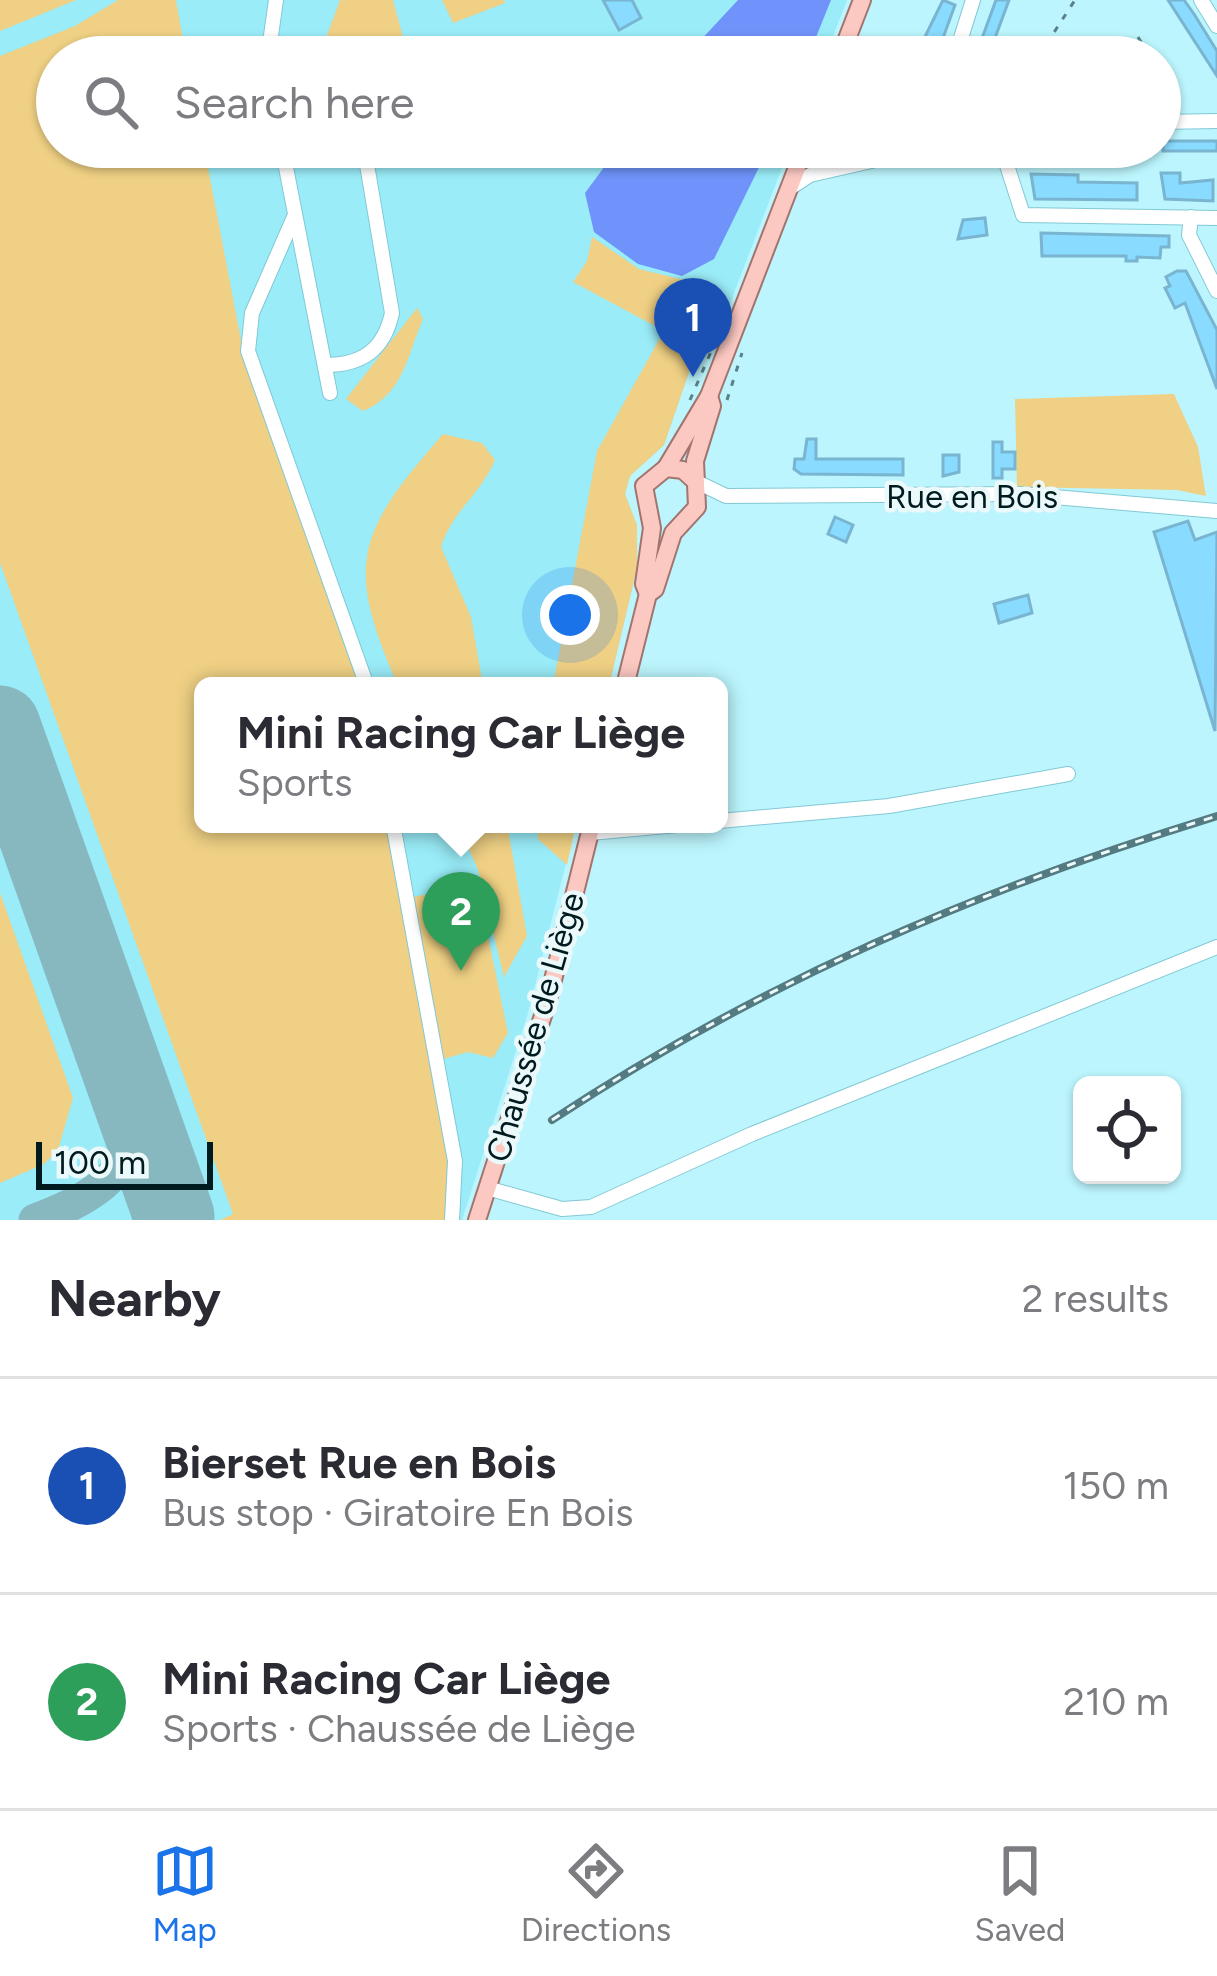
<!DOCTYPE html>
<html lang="en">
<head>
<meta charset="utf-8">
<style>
  :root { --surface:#fff; --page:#f2f2f3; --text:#2b2b33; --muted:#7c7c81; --line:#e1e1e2; --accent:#1a73e8 }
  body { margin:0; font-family:Figtree,sans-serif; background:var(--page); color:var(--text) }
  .controls { position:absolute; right:36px; bottom:36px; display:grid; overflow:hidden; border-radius:18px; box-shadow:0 3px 9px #0004 }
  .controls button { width:108px; height:108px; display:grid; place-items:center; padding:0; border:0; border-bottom:3px solid var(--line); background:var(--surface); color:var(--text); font:60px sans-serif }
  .scale { position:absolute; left:36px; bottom:30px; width:177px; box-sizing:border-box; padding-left:12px; border:6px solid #001b1f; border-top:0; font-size:33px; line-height:42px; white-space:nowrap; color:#001b1f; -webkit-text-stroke:9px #ecf9fb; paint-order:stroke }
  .you { position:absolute; left:570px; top:615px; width:42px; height:42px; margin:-30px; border:9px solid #fff; border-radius:50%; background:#1a73e8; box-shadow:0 0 0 18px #1a73e833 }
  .badge { display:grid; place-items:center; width:78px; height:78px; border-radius:50%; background:var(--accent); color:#fff; font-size:39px; font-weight:700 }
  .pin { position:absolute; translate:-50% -99px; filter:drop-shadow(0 3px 6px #0008) }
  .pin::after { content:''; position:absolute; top:63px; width:42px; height:36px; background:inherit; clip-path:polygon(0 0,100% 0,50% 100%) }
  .popup { position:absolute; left:194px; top:677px; width:534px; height:156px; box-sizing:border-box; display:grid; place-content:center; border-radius:18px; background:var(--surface); filter:drop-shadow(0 3px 9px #0005); font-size:39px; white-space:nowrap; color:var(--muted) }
  .popup b { font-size:45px; color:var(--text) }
  .popup::after { content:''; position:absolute; left:50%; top:100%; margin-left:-24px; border:24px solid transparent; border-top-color:var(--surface) }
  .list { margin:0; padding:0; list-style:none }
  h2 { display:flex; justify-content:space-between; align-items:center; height:156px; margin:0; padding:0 48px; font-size:51px }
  h2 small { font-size:39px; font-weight:400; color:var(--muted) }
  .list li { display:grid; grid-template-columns:78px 1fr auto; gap:36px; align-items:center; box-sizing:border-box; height:216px; padding:0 48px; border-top:3px solid var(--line) }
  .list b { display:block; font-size:45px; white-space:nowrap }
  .list p { margin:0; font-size:39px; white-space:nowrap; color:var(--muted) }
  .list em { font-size:39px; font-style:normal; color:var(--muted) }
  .icon { flex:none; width:66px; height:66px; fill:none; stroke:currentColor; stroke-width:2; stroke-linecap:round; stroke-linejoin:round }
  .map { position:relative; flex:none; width:1217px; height:1220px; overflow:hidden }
  .search { position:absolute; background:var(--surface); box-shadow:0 3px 9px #0004; left:36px; right:36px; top:36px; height:132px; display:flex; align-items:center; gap:30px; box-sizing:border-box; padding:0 42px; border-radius:66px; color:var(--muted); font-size:45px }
  .sheet { height:588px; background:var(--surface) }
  nav { display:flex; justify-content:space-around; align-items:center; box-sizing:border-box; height:168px; border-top:3px solid var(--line); background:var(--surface); font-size:33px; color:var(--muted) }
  nav a { display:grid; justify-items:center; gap:6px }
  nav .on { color:var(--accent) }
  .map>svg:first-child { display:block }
</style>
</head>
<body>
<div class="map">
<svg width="1217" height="1220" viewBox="0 0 1217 1220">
  <rect width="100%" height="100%" fill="#bcf5fd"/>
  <polygon fill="#99ecf8" points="0,0 847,0 825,57 57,57 57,147 790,147 724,319 699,343 664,445 630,476 625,494 637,525 637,568 609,686 203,686 203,824 576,824 528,1013 462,1220 0,1220"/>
  <g fill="#efd084">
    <polygon points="0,0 76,0 0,31"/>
    <polygon points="118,0 176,0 186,57 57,57 57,147 204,147 242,345 362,686 203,686 203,824 388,824 445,1132 450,1171 446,1220 220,1220 233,1214 0,563 0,56 75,26"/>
    <polygon points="340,0 393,0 408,56 332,57 323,46"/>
    <polygon points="442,0 504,0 505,3 453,23"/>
    <polygon points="592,237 639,269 684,280 724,319 699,343 664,445 630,476 625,494 637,525 637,568 609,686 553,686 597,451 660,338 655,326 573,282 587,261"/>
    <path d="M417 308 423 319C407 356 403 395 363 411L346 399Z"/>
    <polygon points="1174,394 1198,447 1206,496 1177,490 1017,487 1015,399"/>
    <path d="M443 434 482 443 495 460C481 494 452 511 441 547L471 617 483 686H398C344 563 357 533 443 434Z"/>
    <polygon points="458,824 507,824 527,936 504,977 478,870"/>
    <polygon points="537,824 576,824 567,865 538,839"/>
    <polygon points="450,890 454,900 480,898 508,1033 493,1058 468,1052 443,1059 413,897"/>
    <polygon points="0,893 73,1098 58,1150 44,1164 0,1183"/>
  </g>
  <g fill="#6f93fa">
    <polygon points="738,0 831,0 808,57 685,57"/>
    <polygon points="619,147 769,147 714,259 682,276 638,264 594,232 585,193"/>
  </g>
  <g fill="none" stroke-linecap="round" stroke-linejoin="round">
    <path stroke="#88b8bf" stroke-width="33" d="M35 1220C176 1169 132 1105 96 991"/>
    <polyline stroke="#88b8bf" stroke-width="81" points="0,726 174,1216"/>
  </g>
  <g fill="#89dbff" stroke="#79b5d0" stroke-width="3">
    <polygon points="603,0 632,0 641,18 619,30"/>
    <polygon points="943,0 955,5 936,57 915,57"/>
    <polygon points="996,0 1009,0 988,57 981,57 976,55"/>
    <polygon points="1168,0 1184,0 1194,14 1217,51 1217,76"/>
    <rect x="1163" y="141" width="54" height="10"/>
    <polygon points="1161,173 1180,173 1180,183 1213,180 1213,201 1165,199"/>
    <polygon points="1031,174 1078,175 1078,182 1137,183 1137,200 1035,199"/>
    <polygon points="985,218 987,235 958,239 963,220"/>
    <polygon points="1041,233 1169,236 1169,247 1161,247 1160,258 1137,257 1137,261 1126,261 1126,256 1042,256"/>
    <polygon points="1177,271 1186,271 1217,330 1217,389 1185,303 1175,308 1165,288 1170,286 1166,277"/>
    <polygon points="807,439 816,439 816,459 903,459 903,475 801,474 794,469 795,459 804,459"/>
    <polygon points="993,442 1002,442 1002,452 1015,452 1015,469 1002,469 1002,478 993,478"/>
    <polygon points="943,455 959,455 959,472 943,476"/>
    <polygon points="835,517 853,525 846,542 828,534"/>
    <polygon points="1188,521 1195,540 1217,532 1215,731 1154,532"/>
    <polygon points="1028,595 1032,613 999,623 994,604"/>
  </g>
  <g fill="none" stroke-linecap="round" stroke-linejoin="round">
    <g stroke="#82c9d4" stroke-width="16">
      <g id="minor">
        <polyline points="1201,0 1217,26"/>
        <polyline points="268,57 276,0"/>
        <polyline points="955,57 973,0"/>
        <polyline points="1160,122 1217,121"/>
        <polyline points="282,147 330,393"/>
        <polyline points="816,147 837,168"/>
        <polyline points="1001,147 1023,215 1217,218"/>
        <polyline points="790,188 810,175 933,147"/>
        <polyline points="294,217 252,313 248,351 367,686"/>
        <polyline points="1191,217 1189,235 1217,291"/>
        <path d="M325 365C362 365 384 350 392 313L364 147"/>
        <polyline points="695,481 726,496 1019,494 1217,511"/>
        <polyline points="719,821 889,806 1068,774"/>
        <polyline points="393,824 455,1161 452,1220"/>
        <polyline points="590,833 689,824"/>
        <polyline points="487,1188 562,1209 591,1207 752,1134 1217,947"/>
      </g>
    </g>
    <g stroke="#a2746e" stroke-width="20">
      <g id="major">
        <polyline points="840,57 862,0"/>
        <polyline points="666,468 709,396 805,147"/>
        <polyline points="648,594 644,584 652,528 644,486 666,468 683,470 695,481"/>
        <polyline points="625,686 648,594 655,589 673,533 697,507 695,461 712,406 709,396"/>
        <polyline points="477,1220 548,1000 592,824"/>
      </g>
    </g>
    <g stroke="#598288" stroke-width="3" stroke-dasharray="6 9" stroke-linecap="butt">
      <polyline points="1138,37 1150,57"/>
      <polyline points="1038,57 1075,0"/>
      <polyline points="1160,74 1177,108"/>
      <polyline points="690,400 717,338"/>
      <polyline points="727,400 742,353"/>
    </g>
    <use href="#minor" stroke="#fff" stroke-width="14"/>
    <use href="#major" stroke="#fcc8c2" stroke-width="16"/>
    <g stroke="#537b81" stroke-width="8">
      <path id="rail" d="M552 1120C764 981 976 890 1217 816"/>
    </g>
    <use href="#rail" stroke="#ecf9fb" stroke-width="3" stroke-dasharray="9" stroke-linecap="butt"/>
  </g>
  <g text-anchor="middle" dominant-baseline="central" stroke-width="9" stroke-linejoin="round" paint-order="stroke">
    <g font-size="33" fill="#001b1f" stroke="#ecf9fb">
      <text x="972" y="496">Rue en Bois</text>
      <text transform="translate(535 1027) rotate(-74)">Chaussée de Liège</text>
    </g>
  </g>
</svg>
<div class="controls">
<button><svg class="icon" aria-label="locate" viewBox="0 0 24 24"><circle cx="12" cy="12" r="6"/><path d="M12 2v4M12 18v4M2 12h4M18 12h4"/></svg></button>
</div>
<div class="scale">100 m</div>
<div class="you"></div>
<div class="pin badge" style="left:693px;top:377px;background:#1a4fb4">1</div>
<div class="pin badge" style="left:461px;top:971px;background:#2e9e5b">2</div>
<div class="popup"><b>Mini Racing Car Liège</b>Sports</div>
<div class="search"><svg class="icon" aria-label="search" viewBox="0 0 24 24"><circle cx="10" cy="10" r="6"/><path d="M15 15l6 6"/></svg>Search here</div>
</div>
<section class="sheet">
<h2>Nearby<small>2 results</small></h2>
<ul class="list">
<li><span class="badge" style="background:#1a4fb4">1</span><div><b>Bierset Rue en Bois</b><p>Bus stop · Giratoire En Bois</p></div><em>150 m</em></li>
<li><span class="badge" style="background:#2e9e5b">2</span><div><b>Mini Racing Car Liège</b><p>Sports · Chaussée de Liège</p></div><em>210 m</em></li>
</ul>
</section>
<nav>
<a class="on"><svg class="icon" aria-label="map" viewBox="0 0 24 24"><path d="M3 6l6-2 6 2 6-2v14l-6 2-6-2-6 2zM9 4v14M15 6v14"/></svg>Map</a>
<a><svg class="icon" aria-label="directions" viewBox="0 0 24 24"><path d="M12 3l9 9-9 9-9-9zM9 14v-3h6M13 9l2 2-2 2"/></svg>Directions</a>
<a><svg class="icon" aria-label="saved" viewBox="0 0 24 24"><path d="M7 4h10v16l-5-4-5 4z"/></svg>Saved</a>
</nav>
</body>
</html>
